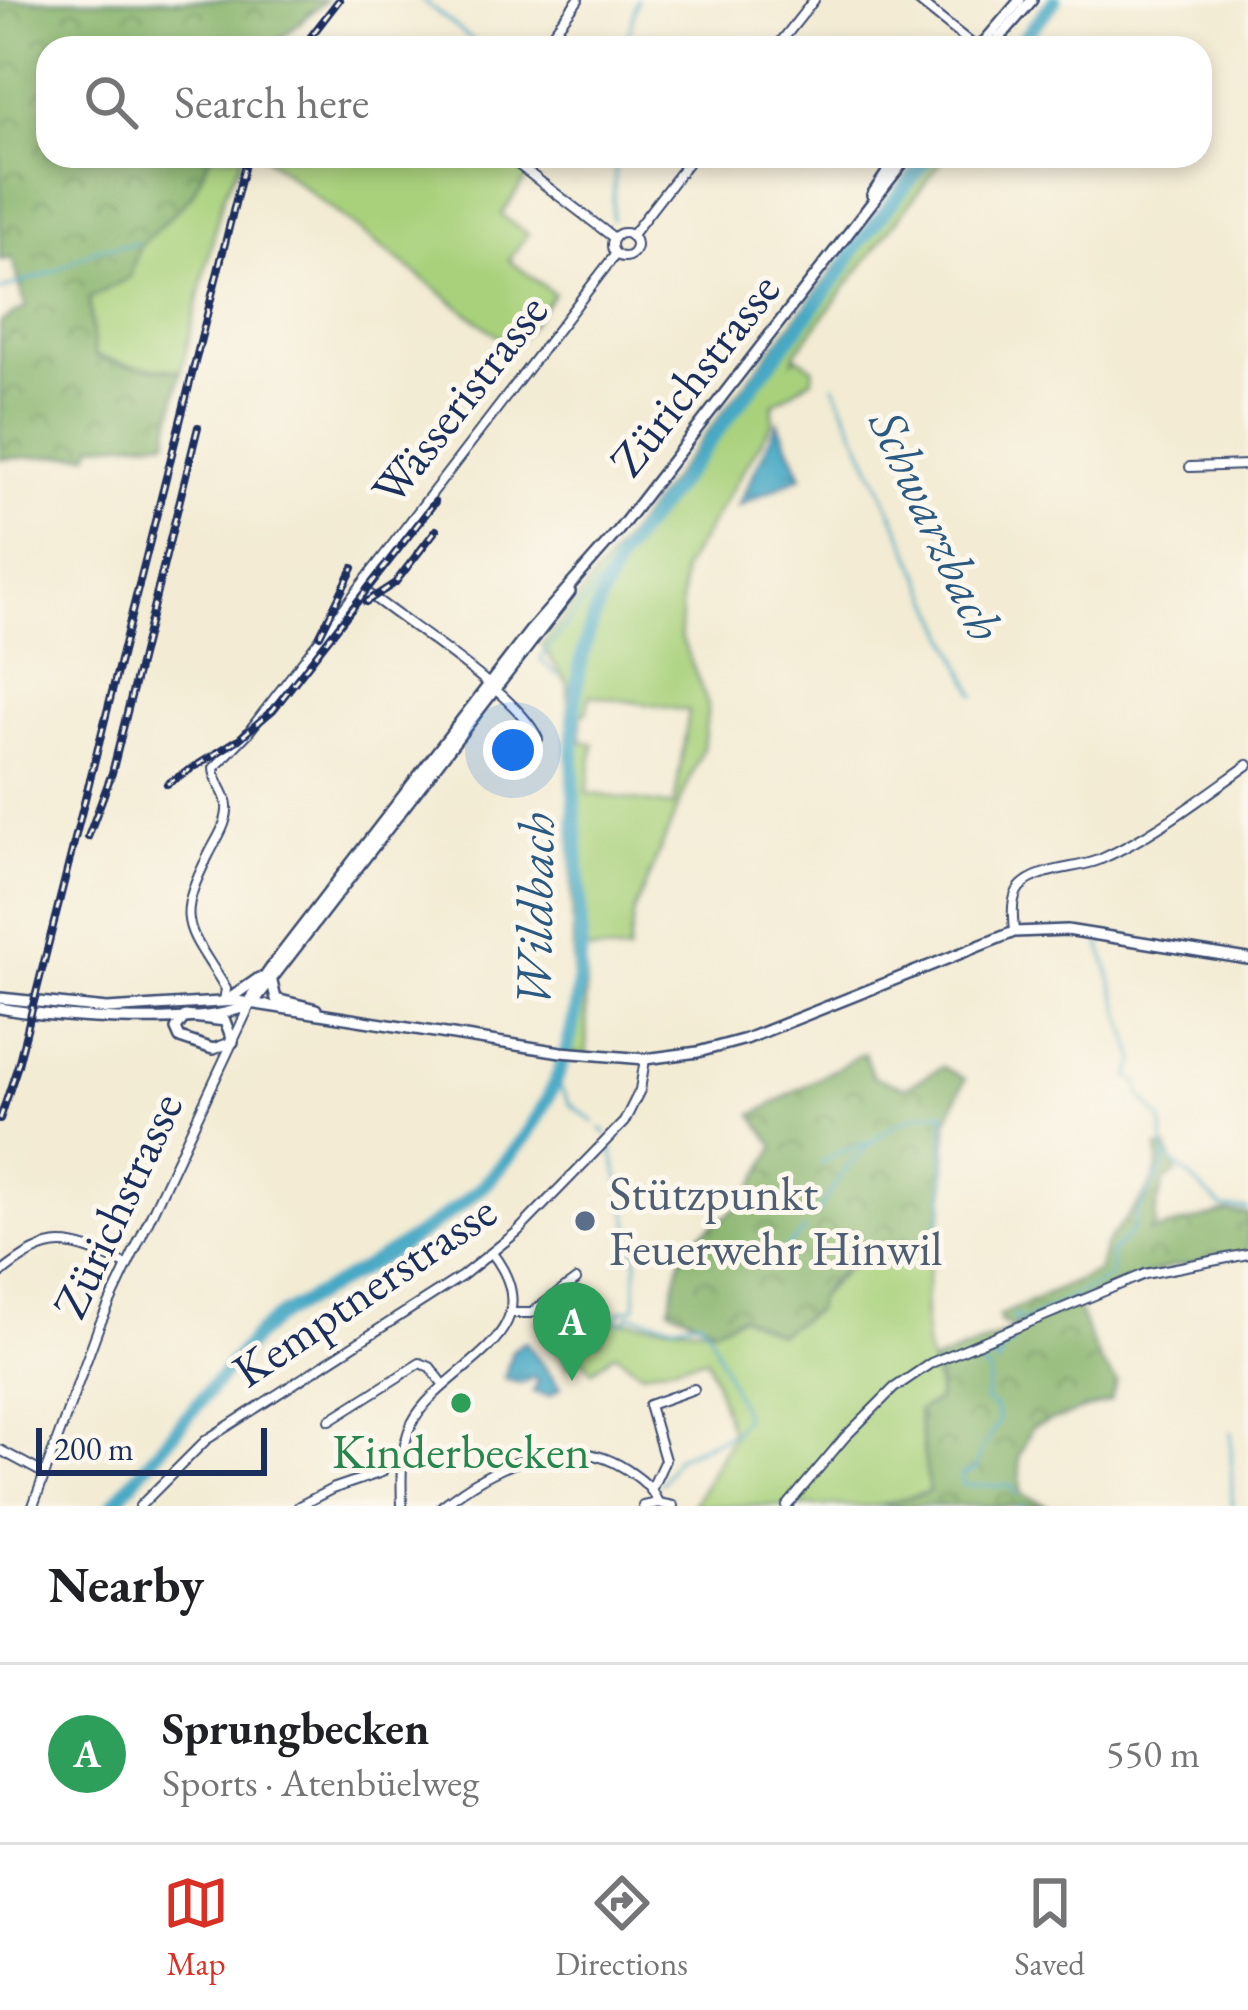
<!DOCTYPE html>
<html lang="en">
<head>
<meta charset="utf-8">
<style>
  :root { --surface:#fff; --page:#f2f2f2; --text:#202124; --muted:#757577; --line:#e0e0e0; --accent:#d93025 }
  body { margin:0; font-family:"EB Garamond",serif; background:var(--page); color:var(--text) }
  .scale { position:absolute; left:36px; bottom:30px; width:231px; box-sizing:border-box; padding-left:12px; border:6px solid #1b2f5e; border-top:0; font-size:33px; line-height:42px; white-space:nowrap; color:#1b2f5e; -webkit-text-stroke:9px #fbf7ec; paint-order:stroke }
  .you { position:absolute; left:513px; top:750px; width:42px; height:42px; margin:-30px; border:9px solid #fff; border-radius:50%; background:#1a73e8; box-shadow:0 0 0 18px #1a73e833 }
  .badge { display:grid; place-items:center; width:78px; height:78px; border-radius:50%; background:var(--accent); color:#fff; font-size:39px; font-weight:700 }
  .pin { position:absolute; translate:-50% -99px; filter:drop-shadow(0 3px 6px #0008) }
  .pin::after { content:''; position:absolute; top:63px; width:42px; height:36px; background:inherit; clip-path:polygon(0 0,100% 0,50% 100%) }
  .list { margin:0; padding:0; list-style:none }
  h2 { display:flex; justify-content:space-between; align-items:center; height:156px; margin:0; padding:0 48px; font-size:51px }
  h2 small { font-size:39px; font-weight:400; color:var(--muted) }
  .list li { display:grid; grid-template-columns:78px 1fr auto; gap:36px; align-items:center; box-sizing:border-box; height:180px; padding:0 48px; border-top:3px solid var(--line) }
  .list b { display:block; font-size:45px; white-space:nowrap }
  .list p { margin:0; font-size:39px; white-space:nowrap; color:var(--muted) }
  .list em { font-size:39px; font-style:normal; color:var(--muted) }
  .icon { flex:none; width:66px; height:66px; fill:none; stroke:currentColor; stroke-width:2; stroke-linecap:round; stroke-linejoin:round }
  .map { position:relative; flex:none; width:1248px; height:1506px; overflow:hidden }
  .search { position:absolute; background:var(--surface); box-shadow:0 6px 18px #0003; left:36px; right:36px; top:36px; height:132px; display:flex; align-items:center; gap:30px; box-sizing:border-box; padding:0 42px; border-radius:36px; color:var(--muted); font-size:45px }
  .sheet { height:336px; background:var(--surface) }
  nav { display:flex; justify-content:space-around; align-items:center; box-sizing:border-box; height:168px; border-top:3px solid var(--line); background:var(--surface); font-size:33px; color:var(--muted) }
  nav a { display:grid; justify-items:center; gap:6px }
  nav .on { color:var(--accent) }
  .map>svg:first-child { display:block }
</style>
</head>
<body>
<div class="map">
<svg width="1248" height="1506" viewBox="0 0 1248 1506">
  <defs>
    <pattern id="forest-crowns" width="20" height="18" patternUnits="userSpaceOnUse" patternTransform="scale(3)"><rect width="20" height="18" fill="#86b36b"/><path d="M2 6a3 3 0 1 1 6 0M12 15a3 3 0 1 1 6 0" fill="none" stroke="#6d925b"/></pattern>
    <pattern id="water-ripples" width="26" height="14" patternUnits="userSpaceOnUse" patternTransform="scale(3)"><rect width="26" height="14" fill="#46a9c5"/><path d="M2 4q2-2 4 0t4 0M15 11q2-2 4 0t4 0" fill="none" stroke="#3a8aa3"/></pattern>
  </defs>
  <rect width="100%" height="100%" fill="#fbf7ec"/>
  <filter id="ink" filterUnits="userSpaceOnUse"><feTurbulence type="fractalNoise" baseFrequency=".00833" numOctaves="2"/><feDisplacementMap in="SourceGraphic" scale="24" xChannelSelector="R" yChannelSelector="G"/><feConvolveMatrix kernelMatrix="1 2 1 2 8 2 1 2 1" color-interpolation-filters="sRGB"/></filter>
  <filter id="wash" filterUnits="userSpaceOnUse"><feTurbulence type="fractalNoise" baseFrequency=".004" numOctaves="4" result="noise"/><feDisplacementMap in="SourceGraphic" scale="48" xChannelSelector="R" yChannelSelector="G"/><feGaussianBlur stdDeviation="2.7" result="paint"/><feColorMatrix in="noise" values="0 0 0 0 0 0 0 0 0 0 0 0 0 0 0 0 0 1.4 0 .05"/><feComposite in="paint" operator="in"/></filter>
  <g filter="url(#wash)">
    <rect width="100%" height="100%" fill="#f3ebd3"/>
    <g fill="#a9d17b" stroke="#62806c" stroke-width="3" fill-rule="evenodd">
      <polygon points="210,156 243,156 223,197 181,371 126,365 95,356 89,298 130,277 139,247 192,194"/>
      <polygon points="263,156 507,156 528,175 501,215 528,234 509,260 554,294 513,348"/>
      <path d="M922 156H946L796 352 794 359 797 356 813 368 812 379 773 404V422L683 569 680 634 708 705 703 748 634 912 628 953 585 950 587 1055 561 1052 574 1008 568 684 542 645ZM590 695 689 711 674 806 587 793 594 744 581 741V714L586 713Z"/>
      <path d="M905 1238 931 1259C925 1287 922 1326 928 1354 932 1372 939 1380 938 1400L918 1412 929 1492 876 1506H693L732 1435 707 1358 642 1372 614 1353 592 1371 581 1357 568 1366 537 1322 567 1302 598 1343 603 1339 575 1305 604 1306 606 1320 715 1328 741 1316 817 1300 848 1267Z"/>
    </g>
    <g fill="url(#forest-crowns)" stroke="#507164" stroke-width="3">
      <polygon points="0,0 326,0 270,48 48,48 48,156 210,156 193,194 139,247 130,277 89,299 95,356 126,365 181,371 167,440 93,445 89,454 0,459 0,322 26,307 12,258 0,260"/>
      <path d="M864 1053 873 1077 906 1087 943 1067 965 1079 947 1120 944 1206 931 1259 905 1239C875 1254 821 1272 815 1310L778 1334 741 1316 715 1328 669 1308 684 1246 744 1203 775 1147 753 1115Z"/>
      <path d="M1158 1148H1167L1177 1173 1163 1181C1162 1197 1153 1207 1156 1224L1149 1232 1228 1212 1248 1214V1254L1169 1267 1012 1327 1001 1323 999 1316 1098 1271C1101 1263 1102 1252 1106 1244 1119 1223 1156 1191 1158 1166 1159 1160 1157 1154 1158 1148Z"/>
      <polygon points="1076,1305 1100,1361 1117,1382 1110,1401 1032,1427 1019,1457 1021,1494 1048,1506 876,1506 929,1492 918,1411 938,1400 939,1376 931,1363"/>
    </g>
    <g fill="url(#water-ripples)" stroke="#306c92" stroke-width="3">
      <polygon points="778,422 802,476 738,506"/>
      <polygon points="525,1341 561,1388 549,1396 533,1392 538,1382 533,1377 522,1384 504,1379 512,1351"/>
    </g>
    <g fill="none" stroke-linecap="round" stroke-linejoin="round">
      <g stroke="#46a9c5" stroke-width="3">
        <polyline points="422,0 483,48"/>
        <polyline points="625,48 637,0"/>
        <polyline points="612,219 616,156"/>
        <polyline points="0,290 53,272 99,248 137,244"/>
        <polyline points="834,385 975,695"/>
        <polyline points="558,675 541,660 543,655 620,557"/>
        <polyline points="556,1079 570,1104 594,1122"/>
        <polyline points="601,1128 606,1134"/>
        <polyline points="611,1146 631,1229"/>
        <path d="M1165 1155C1187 1173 1203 1191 1223 1208L1248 1209"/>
        <polyline points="820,1164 837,1153 873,1142"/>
        <path d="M817 1215C841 1169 886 1111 944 1112L943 1205 929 1255"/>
        <polyline points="633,1240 637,1263 635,1308 620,1311 617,1321 623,1323 629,1315 675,1324 699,1319 708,1330 744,1415 735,1432 677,1457 661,1483"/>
        <polyline points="772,1263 804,1230"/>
        <polyline points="1014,1323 1015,1316 1024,1321 1111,1277 1111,1253 1134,1229 1135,1217 1163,1168 1165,1155 1162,1121 1141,1095 1138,1082 1129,1077 1136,1061 1100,943"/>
        <polyline points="1014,1337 1012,1345 1003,1347 998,1365 991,1355 983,1355 983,1369 990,1372 985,1401 994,1406 999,1421 980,1453 976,1469 961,1475 963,1485 1012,1486 1016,1495"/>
        <polyline points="1231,1432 1232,1506"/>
        <polyline points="1022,1505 1022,1506"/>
      </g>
      <g stroke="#46a9c5" stroke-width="14">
        <polyline points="1015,48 1055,0"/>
        <path d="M112 1506 255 1336 276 1318C343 1279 417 1242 476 1192 490 1181 501 1165 513 1152 628 1011 557 848 577 686 583 640 600 598 620 557L841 272 856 247 930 156"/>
      </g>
    </g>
  </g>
  <g filter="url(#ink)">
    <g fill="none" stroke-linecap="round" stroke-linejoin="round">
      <g stroke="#3b4b70" stroke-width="12">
        <g id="minor">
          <polyline points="917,0 977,48"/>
          <polyline points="541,48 578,0"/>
          <polyline points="776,48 814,0"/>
          <polyline points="507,156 614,238"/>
          <circle cx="624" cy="245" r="12"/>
          <polyline points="631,236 693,156"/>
          <polyline points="1190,467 1248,465"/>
          <path d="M360 587C402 621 520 695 538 739"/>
          <path d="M1014 932C1013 918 1010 899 1020 887 1037 868 1077 869 1099 860 1153 836 1200 799 1248 765"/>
          <path d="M224 1001 226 989C188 925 173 925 209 854 216 840 226 826 227 811 229 794 214 783 214 768L247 734 615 255"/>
          <path d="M0 1274C52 1232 68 1239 126 1265"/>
          <polyline points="510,1313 531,1313 576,1280"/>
          <polyline points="330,1420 420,1363 430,1367 444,1385"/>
          <polyline points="0,1450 43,1473"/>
          <polyline points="652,1488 665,1460 649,1405 694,1389"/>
          <polyline points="33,1506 99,1326 250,1005"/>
          <polyline points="140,1506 206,1440 462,1276 517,1232 624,1122 640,1090 645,1059"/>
          <polyline points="299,1506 332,1489 382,1472"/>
          <path d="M402 1506C401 1479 400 1449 412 1423 443 1363 557 1338 492 1253"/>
          <path d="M442 1506C492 1466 567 1430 626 1469 641 1479 651 1486 658 1503"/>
          <polyline points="643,1506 658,1503 673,1506"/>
          <polyline points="787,1506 845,1437 894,1388 931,1363 1145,1274 1248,1254"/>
        </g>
      </g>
      <g stroke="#3b4b70" stroke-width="14">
        <g id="major">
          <polyline points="979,48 1020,0"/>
          <polyline points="991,48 1032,0"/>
          <polyline points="872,195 898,156"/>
          <polyline points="272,982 276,999 316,1009"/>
          <polyline points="0,998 107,1009 237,1001 561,1052 645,1059 698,1052 746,1039 1014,932 1067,930 1248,959"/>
          <polyline points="229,999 259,978"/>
          <polyline points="250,1005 252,995 275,962 530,631 618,531 908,156"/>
          <path d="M0 1008C53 1018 210 1030 254 1002L570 592"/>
          <polygon points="185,1016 225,1021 233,1042 213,1049 180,1038 176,1029"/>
        </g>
      </g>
      <use href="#minor" stroke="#fff" stroke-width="8"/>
      <use href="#major" stroke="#fff" stroke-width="9"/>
      <g stroke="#1b2f5e" stroke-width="8">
        <g id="rail">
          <polyline points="302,48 339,0"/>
          <polyline points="366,602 395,583 436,530"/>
          <polyline points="320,635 353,568"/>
          <polyline points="167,784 239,739 273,710 435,502"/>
          <polyline points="88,837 112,773 198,427"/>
          <polyline points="0,1119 18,1065 247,156"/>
        </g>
      </g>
      <use href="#rail" stroke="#fbf7ec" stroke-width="3" stroke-dasharray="9" stroke-linecap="butt"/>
    </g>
  </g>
  <circle fill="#5c6f8a" stroke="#fbf7ec" stroke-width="4.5" cx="585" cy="1221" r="12"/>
  <circle fill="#2e9e5b" stroke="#fbf7ec" stroke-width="4.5" cx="461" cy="1403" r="12"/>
  <g text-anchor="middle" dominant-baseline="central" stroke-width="10" stroke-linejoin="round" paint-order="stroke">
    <g font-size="48" fill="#1b2f5e" stroke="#fbf7ec">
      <text transform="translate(694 374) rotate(-52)">Zürichstrasse</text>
      <text transform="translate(459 399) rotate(-52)">Wässeristrasse</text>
      <text transform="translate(117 1205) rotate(-65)">Zürichstrasse</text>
      <text transform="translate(364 1290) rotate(-34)">Kemptnerstrasse</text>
    </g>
    <g font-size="48" fill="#4e5e75" stroke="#fbf7ec" text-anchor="start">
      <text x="609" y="1193">Stützpunkt<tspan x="609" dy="55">Feuerwehr Hinwil</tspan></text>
    </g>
    <g font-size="48" fill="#27864d" stroke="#fbf7ec">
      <text x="461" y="1451">Kinderbecken</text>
    </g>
    <g font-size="51" font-style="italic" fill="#2a5a82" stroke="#fbf7ec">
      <text transform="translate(937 525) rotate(65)">Schwarzbach</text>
      <text transform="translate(534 910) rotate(-89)">Wildbach</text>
    </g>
  </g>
</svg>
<div class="scale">200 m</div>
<div class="you"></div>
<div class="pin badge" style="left:572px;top:1381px;background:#2e9e5b">A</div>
<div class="search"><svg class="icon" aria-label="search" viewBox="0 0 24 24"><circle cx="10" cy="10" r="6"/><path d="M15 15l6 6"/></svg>Search here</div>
</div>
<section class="sheet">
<h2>Nearby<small></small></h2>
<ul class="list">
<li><span class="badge" style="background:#2e9e5b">A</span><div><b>Sprungbecken</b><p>Sports · Atenbüelweg</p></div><em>550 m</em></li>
</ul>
</section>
<nav>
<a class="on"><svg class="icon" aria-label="map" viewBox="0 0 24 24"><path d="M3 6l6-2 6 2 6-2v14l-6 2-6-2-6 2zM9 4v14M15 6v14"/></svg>Map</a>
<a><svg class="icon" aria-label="directions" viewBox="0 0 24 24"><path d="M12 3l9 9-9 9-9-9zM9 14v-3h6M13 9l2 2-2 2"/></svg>Directions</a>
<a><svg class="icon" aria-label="saved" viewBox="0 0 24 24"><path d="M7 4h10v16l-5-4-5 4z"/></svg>Saved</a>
</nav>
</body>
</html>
